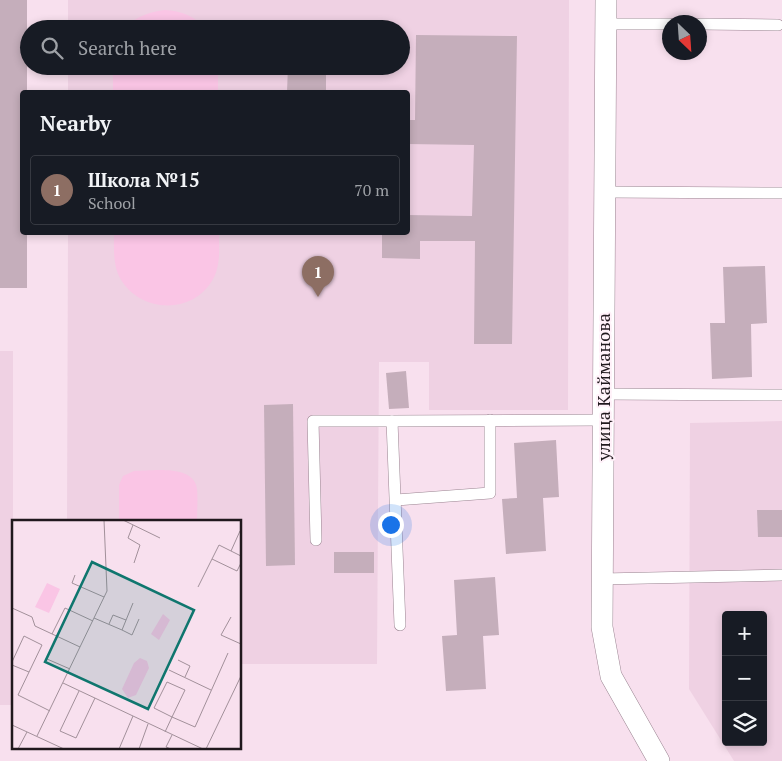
<!DOCTYPE html>
<html lang="en">
<head>
<meta charset="utf-8">
<style>
  :root { --surface:#171b24; --page:#20242c; --text:#f1f3f6; --muted:#9ea1a6; --line:#363941; --accent:#ca94bd }
  body { margin:0; font-family:"PT Serif",serif; background:var(--page); color:var(--text) }
  .controls { position:absolute; right:15px; bottom:15px; display:grid; overflow:hidden; border-radius:5px; box-shadow:0 2px 8px #0003 }
  .controls button { width:45px; height:45px; display:grid; place-items:center; padding:0; border:0; border-bottom:1px solid var(--line); background:var(--surface); color:var(--text); font:25px sans-serif }
  .compass { position:absolute; left:662px; top:15px; width:45px; height:45px; border-radius:50%; background:var(--surface); box-shadow:0 2px 8px #0003; rotate:155deg }
  .you { position:absolute; left:390px; top:524px; width:18px; height:18px; margin:-12px; border:4px solid #fff; border-radius:50%; background:#1a73e8; box-shadow:0 0 0 8px #1a73e833 }
  .badge { display:grid; place-items:center; width:32px; height:32px; border-radius:50%; background:var(--accent); color:#fff; font-size:16px; font-weight:700 }
  .pin { position:absolute; translate:-50% -41px; filter:drop-shadow(0 1px 2px #0008) }
  .pin::after { content:''; position:absolute; top:26px; width:18px; height:15px; background:inherit; clip-path:polygon(0 0,100% 0,50% 100%) }
  .list { margin:0; padding:0; list-style:none }
  h2 { display:flex; justify-content:space-between; align-items:center; height:65px; margin:0; padding:0 20px; font-size:21px }
  h2 small { font-size:16px; font-weight:400; color:var(--muted) }
  .list li { display:grid; grid-template-columns:32px 1fr auto; gap:15px; align-items:center; box-sizing:border-box; height:70px; margin:0 10px 10px; padding:0 10px; border:1px solid var(--line); border-radius:5px }
  .list b { display:block; font-size:19px; white-space:nowrap }
  .list p { margin:0; font-size:16px; white-space:nowrap; color:var(--muted) }
  .list em { font-size:16px; font-style:normal; color:var(--muted) }
  .icon { flex:none; width:28px; height:28px; fill:none; stroke:currentColor; stroke-width:2; stroke-linecap:round; stroke-linejoin:round }
  .map { position:relative; flex:none; width:782px; height:761px; overflow:hidden }
  .search { position:absolute; background:var(--surface); box-shadow:0 2px 8px #0003; left:20px; top:20px; width:390px; height:55px; display:flex; align-items:center; gap:12px; box-sizing:border-box; padding:0 18px; border-radius:28px; color:var(--muted); font-size:19px }
  .panel { position:absolute; background:var(--surface); box-shadow:0 2px 8px #0003; left:20px; top:90px; width:390px; height:145px; border-radius:5px }
  .map>svg:first-child { display:block }
</style>
</head>
<body>
<div class="map">
<svg width="782" height="761" viewBox="0 0 782 761">
  <rect width="100%" height="100%" fill="#f8e0ee"/>
  <g fill="#efd1e3" fill-rule="evenodd">
    <polygon points="68,0 569,0 568,410 429,410 429,362 379,362 377,664 240,664 240,521 67,521 68,233 408,232 408,92 68,92 68,66 401,66 401,29 68,29"/>
    <rect x="0" y="351" width="13" height="354"/>
    <path d="M782 421V761H734L689 689 690 423ZM726 615H763V742H726Z"/>
  </g>
  <g fill="#fac5e5">
    <path d="M165 10C181 11 195 16 206 29H125C135 16 150 12 165 10Z"/>
    <rect x="113" y="66" width="105" height="26"/>
    <path d="M114 233H219C219 249 221 266 212 281 190 317 135 312 118 274 113 261 114 246 114 233Z"/>
    <path d="M134 471C152 471 194 464 197 489 198 499 197 510 197 521H119V485L123 476Z"/>
  </g>
  <g fill="#c5aebb">
    <polygon points="0,0 27,0 27,92 22,92 22,232 27,232 27,288 0,288"/>
    <polygon points="416,35 517,36 512,344 474,344 475,241 420,241 420,259 382,258 382,232 408,232 408,215 472,216 474,145 408,144 408,120 415,120"/>
    <polygon points="288,66 326,66 326,92 287,92"/>
    <polygon points="765,266 767,323 751,324 752,377 712,379 710,323 725,323 723,267"/>
    <polygon points="406,371 409,408 389,409 386,373"/>
    <polygon points="293,404 295,565 266,566 264,405"/>
    <polygon points="556,440 559,497 543,498 546,551 506,554 502,499 517,498 514,443"/>
    <polygon points="757,510 782,510 782,537 758,537"/>
    <rect x="334" y="552" width="40" height="21"/>
    <polygon points="495,577 499,635 483,636 486,689 446,691 442,636 457,635 454,580"/>
  </g>
  <g fill="none" stroke-linecap="round" stroke-linejoin="round">
    <g stroke="#9a8491" stroke-width="12">
      <g id="service">
        <polyline points="606,24 670,24"/>
        <polyline points="700,24 778,25"/>
        <polyline points="605,192 782,193"/>
        <polyline points="603,394 782,395"/>
        <polyline points="396,500 490,493 490,420"/>
        <polyline points="316,540 313,421 392,421"/>
        <polyline points="602,579 782,575"/>
        <polyline points="400,625 392,421 603,420"/>
      </g>
    </g>
    <g stroke="#9a8491" stroke-width="22">
      <polyline id="minor" points="606,0 602,627 611,676 659,761"/>
    </g>
    <use href="#service" stroke="#fff" stroke-width="11"/>
    <use href="#minor" stroke="#fff" stroke-width="21"/>
  </g>
  <g text-anchor="middle" dominant-baseline="central" stroke-width="4" stroke-linejoin="round" paint-order="stroke">
    <g font-size="18" fill="#20181d" stroke="#fff1f9">
      <text transform="translate(603 387) rotate(-90)">улица Кайманова</text>
    </g>
  </g>
  <g transform="translate(12 520)">
    <rect width="229" height="229" fill="#f8e0ee"/>
    <path d="M35 63 48 69 37 93 23 87ZM151 94 158 100 147 120 139 114ZM128 138 135 141 137 148 124 175 116 178 110 169 122 143Z" fill="#fac5e5"/>
    <path fill="none" stroke="#a2909a" stroke-width="1" d="M111 0 148 18M121 5 116 18 128 25 122 43M219 31 228 11M200 39 225 51 229 43M63 55 60 63 92 77M186 67 207 25 229 36M0 88 20 97 23 106 68 127M219 97 209 115 229 124M82 98 110 110 121 83M97 104 101 95 114 100M110 110 120 115 127 99M40 114 53 88 81 101M35 139 58 149M166 140 178 146 173 157M0 142 12 116 30 125 6 175 38 191M0 145 17 152M157 150 199 170M51 163 191 229M67 171 48 211 64 218 83 178M0 205 52 229M153 212 160 197 173 170 155 162 142 188 160 197 183 207 216 133M25 216 95 71 92 0M6 229 15 212M107 229 121 196M127 229 136 204M159 229 154 227 160 215M194 229 229 156"/>
    <path fill="#0f766e" fill-opacity="0.15" stroke="#0f766e" stroke-width="2.5" d="M80 42 182 90 136 189 33 142Z"/>
    <rect width="229" height="229" fill="none" stroke="#20181d" stroke-width="2.5"/>
  </g>
</svg>
<div class="controls">
<button>+</button>
<button>−</button>
<button><svg class="icon" aria-label="layers" viewBox="0 0 24 24"><path d="M12 4l9 5-9 5-9-5zM3 14l9 5 9-5"/></svg></button>
</div>
<svg class="compass" viewBox="-18 -18 36 36"><path d="M0-13l5 13h-10z" fill="#e53935"/><path d="M0 13l5-13h-10z" fill="#9ea1a6"/></svg>
<div class="you"></div>
<div class="pin badge" style="left:318px;top:297px;background:#8d6e63">1</div>
<div class="search"><svg class="icon" aria-label="search" viewBox="0 0 24 24"><circle cx="10" cy="10" r="6"/><path d="M15 15l6 6"/></svg>Search here</div>
<section class="panel">
<h2>Nearby<small></small></h2>
<ul class="list">
<li><span class="badge" style="background:#8d6e63">1</span><div><b>Школа №15</b><p>School</p></div><em>70 m</em></li>
</ul>
</section>
</div>
</body>
</html>
